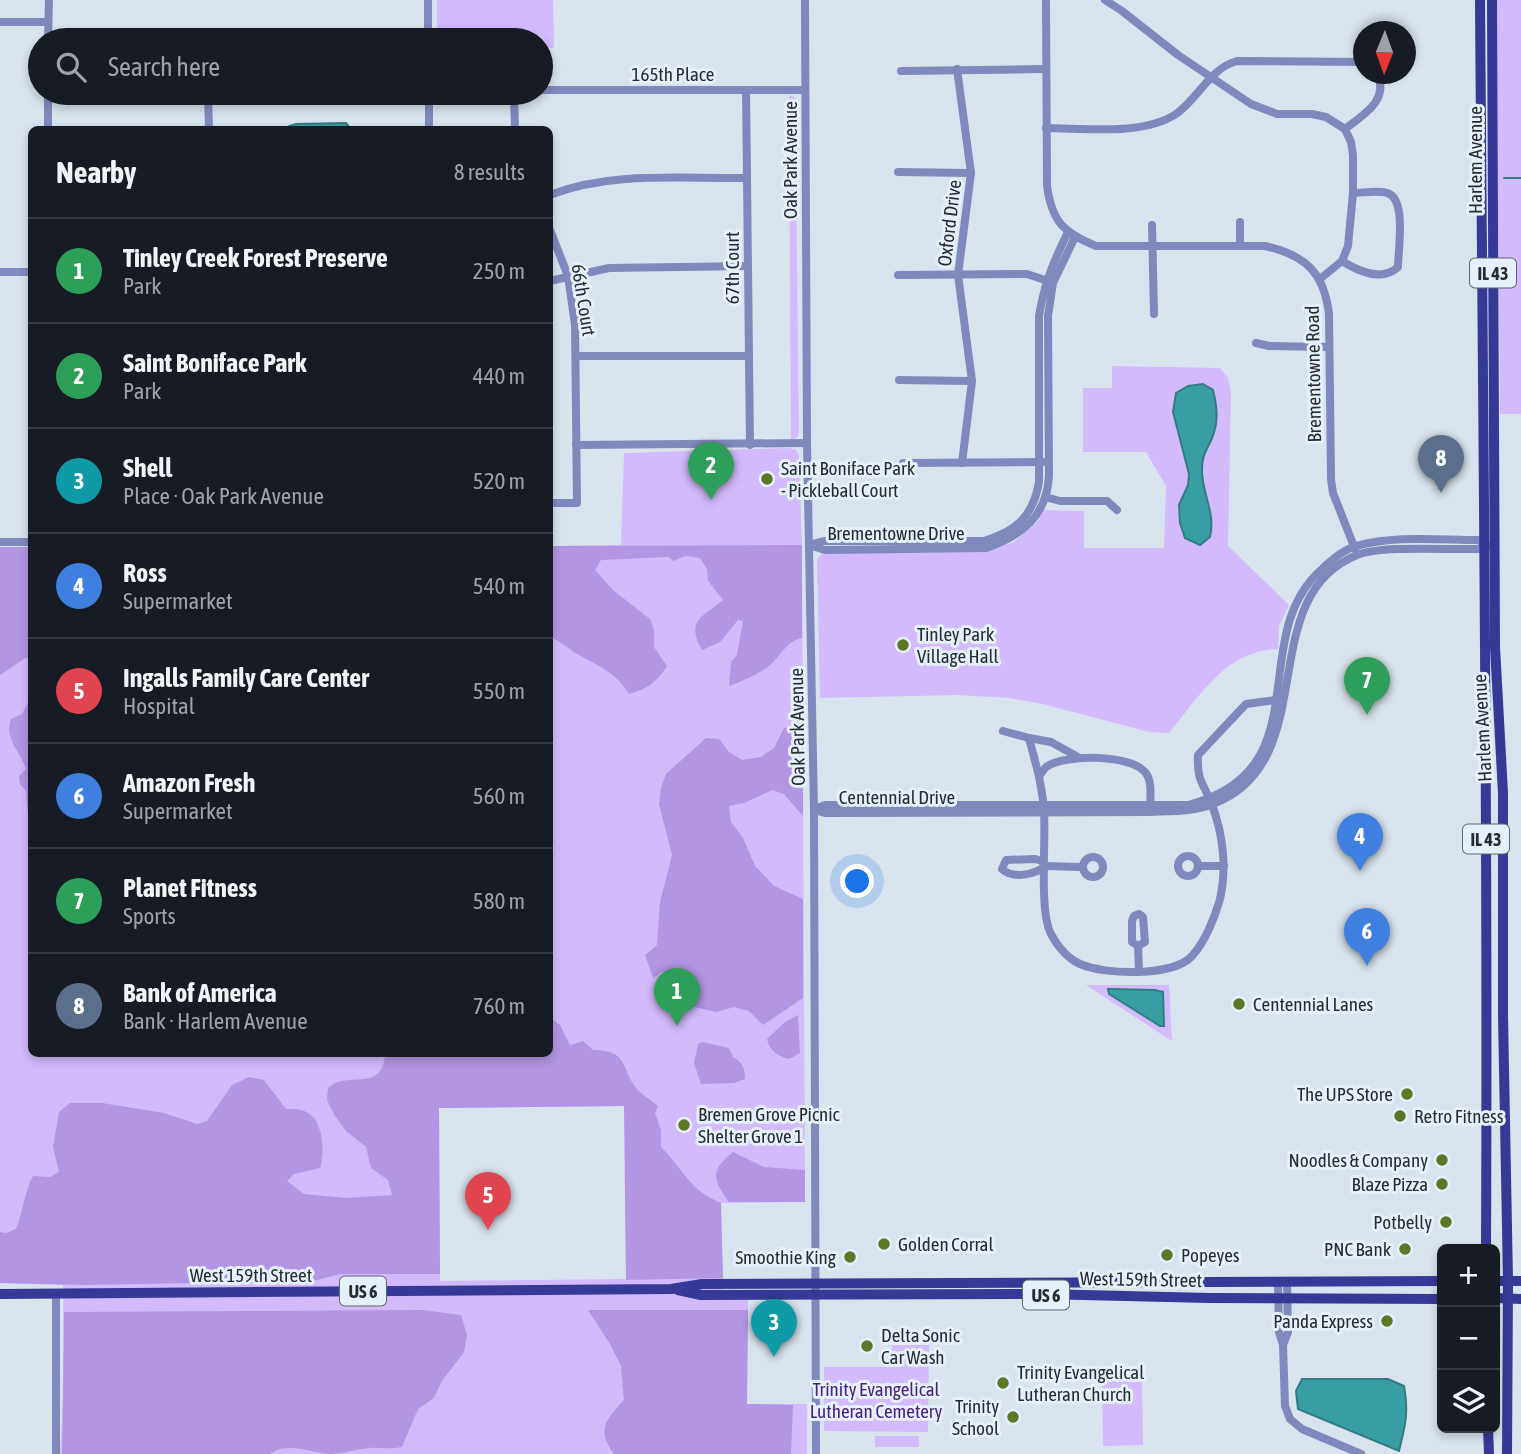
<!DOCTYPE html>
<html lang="en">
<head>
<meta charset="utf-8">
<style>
  :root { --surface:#171b24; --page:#20242c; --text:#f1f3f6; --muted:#9ea1a6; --line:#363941; --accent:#5e7627 }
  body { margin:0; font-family:"Asap Condensed",sans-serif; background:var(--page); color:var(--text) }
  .controls { position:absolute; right:21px; bottom:21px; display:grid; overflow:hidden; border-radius:10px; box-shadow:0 4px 10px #0003 }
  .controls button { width:63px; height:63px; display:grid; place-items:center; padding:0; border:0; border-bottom:2px solid var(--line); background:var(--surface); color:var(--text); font:35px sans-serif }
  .compass { position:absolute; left:1353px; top:21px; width:63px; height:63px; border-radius:50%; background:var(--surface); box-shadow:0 4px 10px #0003; rotate:181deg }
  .you { position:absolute; left:858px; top:882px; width:24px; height:24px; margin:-18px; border:5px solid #fff; border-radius:50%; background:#1a73e8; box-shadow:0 0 0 10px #1a73e833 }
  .badge { display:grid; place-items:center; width:46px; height:46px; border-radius:50%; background:var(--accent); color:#fff; font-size:23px; font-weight:700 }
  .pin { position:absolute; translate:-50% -58px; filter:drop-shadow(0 2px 4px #0008) }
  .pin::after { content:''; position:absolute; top:37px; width:24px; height:21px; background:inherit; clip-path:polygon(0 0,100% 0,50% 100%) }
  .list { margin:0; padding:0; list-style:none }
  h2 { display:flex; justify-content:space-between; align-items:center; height:91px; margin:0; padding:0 28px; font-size:30px }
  h2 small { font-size:23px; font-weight:400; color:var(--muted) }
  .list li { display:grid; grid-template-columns:46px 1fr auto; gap:21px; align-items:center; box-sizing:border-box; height:105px; padding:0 28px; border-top:2px solid var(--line) }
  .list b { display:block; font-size:26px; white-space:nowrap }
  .list p { margin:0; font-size:23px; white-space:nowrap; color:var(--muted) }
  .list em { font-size:23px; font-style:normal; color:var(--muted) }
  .icon { flex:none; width:38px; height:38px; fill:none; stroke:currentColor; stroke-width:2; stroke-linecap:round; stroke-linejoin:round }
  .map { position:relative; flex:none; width:1521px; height:1454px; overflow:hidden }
  .search { position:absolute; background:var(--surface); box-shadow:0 4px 10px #0003; left:28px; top:28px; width:525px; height:77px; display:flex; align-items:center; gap:18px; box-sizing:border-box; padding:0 24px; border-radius:38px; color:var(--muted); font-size:26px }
  .panel { position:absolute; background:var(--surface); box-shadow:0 4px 10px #0003; left:28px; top:126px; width:525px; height:931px; border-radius:10px }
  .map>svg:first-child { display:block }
</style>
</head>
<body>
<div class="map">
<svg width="1521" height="1454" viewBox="0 0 1521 1454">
  <rect width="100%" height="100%" fill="#d9e3ed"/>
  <g fill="#d2bafd" fill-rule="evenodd">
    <polygon points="437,0 553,0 554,48 541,48 541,40 437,40"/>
    <polygon points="1496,0 1521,0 1521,414 1500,414"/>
    <polygon points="789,95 794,97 795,102 799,432 798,436 791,441"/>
    <path d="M1112 366 1220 368 1228 378 1231 393 1228 546 1289 605 1279 626 1278 649C1226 650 1199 697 1169 733L1149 732 1043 704 1009 698 958 695 820 698 817 560 822 553 984 552 1014 542 1038 521 1043 510 1084 511V548H1164L1166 486 1146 452H1083V388H1112Z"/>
    <path d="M789 448 796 450 799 456 802 545 805 1202 721 1203 723 1299H748L747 1404H807V1454H60L64 1382 63 1285 0 1283V547H31L32 1054H550V546L621 545 624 453ZM625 1106 626 1279 440 1281 439 1108Z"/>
    <polygon points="1086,985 1169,985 1172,1041"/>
    <polygon points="892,1345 929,1345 928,1432 824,1431 824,1367 892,1367"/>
    <polygon points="1142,1370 1143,1445 1103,1446 1102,1371"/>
    <rect x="875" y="1436" width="44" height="11"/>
  </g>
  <g fill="#b295e3">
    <path d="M802 545V638C786 641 781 656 769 666 757 675 743 681 729 686L731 662 737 655 743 621 738 620 720 642 702 650C685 620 703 617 723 600L708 581 707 569 700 558 686 556 673 561 669 557 601 560 595 570 614 591 650 619 654 630V647L667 666C657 682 647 689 629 694 618 674 596 664 577 654 568 648 558 640 550 637V546Z"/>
    <polygon points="0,547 31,547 32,668 27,657 0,675"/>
    <path d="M31 696V818L28 816 26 791 20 784 19 776 26 769C20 751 4 739 11 719L22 714Z"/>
    <polygon points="796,726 803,729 803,816 784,794 772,790 744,803 729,806 731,822 743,838 755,866 774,886 803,899 803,998 763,1025 749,1011 734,1007 716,1012 690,1006 683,988 684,974 675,969 662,972 653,978 645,955 657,945 660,902 672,855 659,804 661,788 666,774 706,738 719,739 729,752 742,760 761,757 774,748 784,728"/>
    <path d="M798 1015 800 1053 789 1059C777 1056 770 1051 767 1039L785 1022Z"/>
    <path d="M550 1018 560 1025 570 1045 583 1041 593 1050C629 1051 619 1065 636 1088 642 1095 651 1100 658 1106L655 1113 661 1130V1147C684 1170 689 1190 721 1203L723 1278 626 1280 624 1106 439 1108 440 1274H341L313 1281 85 1285 0 1283V1232L6 1233 16 1229C23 1212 25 1190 33 1176L50 1177 59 1172 53 1147 59 1112 70 1103H102L164 1113 197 1124 207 1121 232 1085 249 1077 264 1080 286 1109C292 1109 299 1109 304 1111 324 1118 325 1152 320 1168L294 1174 287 1181 304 1194 346 1198 392 1195 388 1180 371 1168 366 1147 346 1131 335 1116 327 1100 328 1088C331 1086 334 1083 338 1082 358 1076 383 1087 385 1054H550Z"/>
    <path d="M702 1042 729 1048 733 1057C743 1062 745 1069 745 1079L734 1083 701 1084 694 1063 698 1044Z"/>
    <path d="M733 1152 764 1167 805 1170V1202H729C712 1178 710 1171 733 1152Z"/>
    <path d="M423 1310 461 1315 467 1335 464 1352 442 1381 434 1398 418 1409 402 1447C388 1450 376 1446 363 1449 352 1450 342 1454 330 1454 311 1453 287 1441 270 1454H62L64 1312Z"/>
    <path d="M588 1310H748L747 1404 793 1405 791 1454H614C596 1430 606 1419 624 1400L621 1366 610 1344Z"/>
  </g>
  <g fill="#399ea4" stroke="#347c81" stroke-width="2">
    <polygon points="346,123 351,129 287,129 289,126 296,124"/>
    <path d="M1203 384 1213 390C1217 406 1219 422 1212 438 1207 450 1202 455 1202 468 1201 493 1216 511 1210 537L1200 545 1185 538 1180 523 1179 505 1188 485 1189 474 1173 412 1176 393 1188 386Z"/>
    <polygon points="1108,989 1155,990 1163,992 1164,1026 1160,1026 1109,994"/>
    <path d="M1302 1379H1388L1404 1386C1409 1414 1405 1426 1399 1451L1298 1409 1296 1391Z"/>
  </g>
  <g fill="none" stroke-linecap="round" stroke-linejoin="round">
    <polyline stroke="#347c81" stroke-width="2" points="1504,178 1521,178"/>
    <g stroke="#7f89bd" stroke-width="8">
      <polyline points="428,0 428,40"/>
      <polyline points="805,0 807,443 814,810 816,1454"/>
      <path d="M1046 0 1047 186C1052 222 1064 233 1096 246H1265C1305 255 1324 272 1329 314L1331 479 1333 493 1355 549"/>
      <polyline points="1105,0 1122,11 1178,55 1251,104 1277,114 1312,114 1326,117 1345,129 1351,142 1353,155 1353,193 1348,246 1342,261 1320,279"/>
      <polyline points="0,22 48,22"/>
      <polyline points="48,40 49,0"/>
      <polyline points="957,69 971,173 958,275 972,381 962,463"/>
      <polyline points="901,71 1046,69"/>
      <polyline points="541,90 805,90"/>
      <polyline points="746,90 750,445"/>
      <polyline points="208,93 209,130"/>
      <polyline points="429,93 429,130"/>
      <polyline points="514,93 515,130"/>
      <path d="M1046 128C1084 128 1143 136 1176 114 1198 99 1210 68 1237 61L1364 62"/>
      <path d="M1345 129C1363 115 1390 100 1377 74"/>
      <polyline points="48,130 48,93"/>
      <polyline points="898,172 971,173"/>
      <path d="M550 195C612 171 682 179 747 178"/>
      <polyline points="1152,225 1154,314"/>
      <polyline points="550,230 568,276 575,325 577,503 550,503"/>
      <polyline points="1240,246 1240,222"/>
      <path d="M1342 261C1358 271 1382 282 1398 267 1398 250 1407 198 1387 193 1377 190 1363 193 1353 193"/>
      <polyline points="0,272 32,272"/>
      <polyline points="898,275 1027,274 1051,282"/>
      <polyline points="550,281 609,268 748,266"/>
      <polyline points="1256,343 1269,346 1329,347"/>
      <polyline points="576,356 749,356"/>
      <polyline points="899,380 972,381"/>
      <polyline points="576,445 807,443"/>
      <polyline points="903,463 1043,462"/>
      <polyline points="1045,497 1060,501 1107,501 1117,510"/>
      <polyline points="0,542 32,542"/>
      <path d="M809 545 825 550 986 548C1022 536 1047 516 1049 475L1048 316 1053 283 1075 237"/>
      <path d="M809 545 824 541H984C1016 531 1033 517 1039 482V316C1045 281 1053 263 1068 232"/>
      <polyline points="1003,731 1029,738"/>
      <polyline points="1039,776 1029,738 1051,742 1078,757"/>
      <path d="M815 809 825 805H1188C1323 770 1244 639 1321 570 1330 561 1343 550 1356 546 1395 535 1439 540 1479 540L1484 545"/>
      <path d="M1150 809C1150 798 1153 781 1145 772 1130 754 1064 754 1046 767 1043 770 1042 773 1039 776 1041 789 1044 801 1044 813 1046 842 1039 912 1051 934 1058 947 1067 958 1080 964 1105 975 1173 977 1192 956 1205 942 1215 917 1220 899 1227 868 1223 834 1212 805 1203 781 1197 783 1198 755L1246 704 1276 700"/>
      <path d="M814 810 825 813 1150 812C1171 811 1193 812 1213 804 1325 761 1251 598 1357 555 1383 545 1448 550 1479 549L1484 545 1488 546"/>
      <circle cx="1188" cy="866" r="10"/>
      <circle cx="1093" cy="867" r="10"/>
      <path d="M1035 859 1042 861 1045 866C1035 875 1012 879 1002 869L1006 860Z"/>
      <polyline points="1045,866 1082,867"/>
      <polyline points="1198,866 1224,866"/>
      <polygon points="1139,914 1143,917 1145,942 1138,946 1132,942 1132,921 1134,916"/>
      <polyline points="1138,946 1139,971"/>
      <polyline points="1278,1282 1279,1332 1283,1345 1285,1406 1290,1419 1302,1429 1361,1454"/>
      <polyline points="56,1294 56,1454"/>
      <polyline points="1283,1345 1288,1332 1287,1282"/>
    </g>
    <g stroke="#363996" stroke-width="10">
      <path d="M1480 0C1483 416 1488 833 1486 1249"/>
      <polyline points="1492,0 1495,647 1503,793 1503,1015 1508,1281 1507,1454"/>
      <polyline points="1495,1281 1521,1281"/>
      <polyline points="678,1290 701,1295 1041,1294 1209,1298 1442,1299"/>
      <polyline points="0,1294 671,1289 702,1284 1442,1281"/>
      <polyline points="1495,1298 1521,1299"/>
      <polyline points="1488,1428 1489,1454"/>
    </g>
  </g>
  <g fill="#5e7627" stroke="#e6f0fb" stroke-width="2.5">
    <circle cx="767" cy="479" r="7"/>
    <circle cx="903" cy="645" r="7"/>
    <circle cx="1239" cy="1004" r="7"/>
    <circle cx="1407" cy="1094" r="7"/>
    <circle cx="1400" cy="1116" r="7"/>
    <circle cx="684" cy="1125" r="7"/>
    <circle cx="1442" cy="1160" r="7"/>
    <circle cx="1442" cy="1184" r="7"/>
    <circle cx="1446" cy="1222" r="7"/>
    <circle cx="884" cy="1244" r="7"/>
    <circle cx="1405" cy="1249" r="7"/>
    <circle cx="1167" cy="1255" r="7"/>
    <circle cx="850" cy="1257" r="7"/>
    <circle cx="1387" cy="1321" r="7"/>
    <circle cx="867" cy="1346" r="7"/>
    <circle cx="1003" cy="1383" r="7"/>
    <circle cx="1013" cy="1417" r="7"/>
  </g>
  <g text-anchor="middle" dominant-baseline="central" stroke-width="6" stroke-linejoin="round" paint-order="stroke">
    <g fill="#e6f0fb" stroke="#61676d" stroke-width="2">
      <rect x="1470" y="258.5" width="46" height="29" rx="5"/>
      <rect x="1463" y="824.5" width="46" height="29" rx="5"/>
      <rect x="340" y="1276.5" width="46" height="29" rx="5"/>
      <rect x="1023" y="1280.5" width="46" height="29" rx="5"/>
    </g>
    <g font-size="18" font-weight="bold" fill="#282c30">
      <text x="1493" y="273">IL 43</text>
      <text x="1486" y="839">IL 43</text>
      <text x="363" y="1291">US 6</text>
      <text x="1046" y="1295">US 6</text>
    </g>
    <g font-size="19" fill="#282c30" stroke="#e6f0fb">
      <text x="673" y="74">165th Place</text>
      <text transform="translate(790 160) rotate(-90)">Oak Park Avenue</text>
      <text transform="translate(1475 160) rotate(-90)">Harlem Avenue</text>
      <text transform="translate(949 223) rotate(-83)">Oxford Drive</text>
      <text transform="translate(732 268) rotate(-90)">67th Court</text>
      <text transform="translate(584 300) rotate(81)">66th Court</text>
      <text transform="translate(1313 374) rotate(-91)">Brementowne Road</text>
      <text x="896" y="533">Brementowne Drive</text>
      <text transform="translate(797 727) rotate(-91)">Oak Park Avenue</text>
      <text transform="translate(1482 728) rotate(-93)">Harlem Avenue</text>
      <text x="897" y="797">Centennial Drive</text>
      <text x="251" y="1275">West 159th Street</text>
      <text transform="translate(1141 1279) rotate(1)">West 159th Street</text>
    </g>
    <g font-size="19" fill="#282c30" stroke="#e6f0fb" text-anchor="start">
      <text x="781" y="468">Saint Boniface Park<tspan x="781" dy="22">- Pickleball Court</tspan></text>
      <text x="917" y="634">Tinley Park<tspan x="917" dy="22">Village Hall</tspan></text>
      <text x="1253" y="1004">Centennial Lanes</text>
      <text x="1393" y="1094" text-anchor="end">The UPS Store</text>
      <text x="698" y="1114">Bremen Grove Picnic<tspan x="698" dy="22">Shelter Grove 1</tspan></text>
      <text x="1414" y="1116">Retro Fitness</text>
      <text x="1428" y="1160" text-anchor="end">Noodles &amp; Company</text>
      <text x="1428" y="1184" text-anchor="end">Blaze Pizza</text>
      <text x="1432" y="1222" text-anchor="end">Potbelly</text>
      <text x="898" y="1244">Golden Corral</text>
      <text x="1391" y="1249" text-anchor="end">PNC Bank</text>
      <text x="1181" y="1255">Popeyes</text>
      <text x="836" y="1257" text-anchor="end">Smoothie King</text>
      <text x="1373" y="1321" text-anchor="end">Panda Express</text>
      <text x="881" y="1335">Delta Sonic<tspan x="881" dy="22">Car Wash</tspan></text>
      <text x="1017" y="1372">Trinity Evangelical<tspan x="1017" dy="22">Lutheran Church</tspan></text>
      <text x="999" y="1406" text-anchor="end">Trinity<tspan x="999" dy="22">School</tspan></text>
    </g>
    <g font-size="19" fill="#4b217b" stroke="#e6f0fb">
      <text x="876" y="1389">Trinity Evangelical<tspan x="876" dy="22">Lutheran Cemetery</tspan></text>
    </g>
  </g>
</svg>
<div class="controls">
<button>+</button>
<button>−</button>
<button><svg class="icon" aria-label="layers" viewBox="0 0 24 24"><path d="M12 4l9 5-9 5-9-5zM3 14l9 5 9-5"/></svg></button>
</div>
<svg class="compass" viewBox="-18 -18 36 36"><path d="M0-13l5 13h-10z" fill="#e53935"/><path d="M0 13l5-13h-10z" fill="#9ea1a6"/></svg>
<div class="you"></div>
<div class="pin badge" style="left:677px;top:1026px;background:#2e9e5b">1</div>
<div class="pin badge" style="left:711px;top:500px;background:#2e9e5b">2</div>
<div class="pin badge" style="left:774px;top:1357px;background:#0f9aa8">3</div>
<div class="pin badge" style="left:1360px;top:871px;background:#3f7fe0">4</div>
<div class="pin badge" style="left:488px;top:1230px;background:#e0444e">5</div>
<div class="pin badge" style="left:1367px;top:966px;background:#3f7fe0">6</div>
<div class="pin badge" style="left:1367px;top:715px;background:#2e9e5b">7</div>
<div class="pin badge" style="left:1441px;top:493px;background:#5c6f8a">8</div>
<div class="search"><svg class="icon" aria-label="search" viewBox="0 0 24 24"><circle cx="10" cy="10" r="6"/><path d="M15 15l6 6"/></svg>Search here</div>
<section class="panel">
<h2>Nearby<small>8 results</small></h2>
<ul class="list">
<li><span class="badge" style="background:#2e9e5b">1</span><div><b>Tinley Creek Forest Preserve</b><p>Park</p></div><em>250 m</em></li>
<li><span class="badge" style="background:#2e9e5b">2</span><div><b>Saint Boniface Park</b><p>Park</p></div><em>440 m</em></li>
<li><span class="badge" style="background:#0f9aa8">3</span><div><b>Shell</b><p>Place · Oak Park Avenue</p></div><em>520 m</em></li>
<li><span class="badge" style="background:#3f7fe0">4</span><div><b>Ross</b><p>Supermarket</p></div><em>540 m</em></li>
<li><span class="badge" style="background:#e0444e">5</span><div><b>Ingalls Family Care Center</b><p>Hospital</p></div><em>550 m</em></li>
<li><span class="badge" style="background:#3f7fe0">6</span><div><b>Amazon Fresh</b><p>Supermarket</p></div><em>560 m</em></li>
<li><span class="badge" style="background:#2e9e5b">7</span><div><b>Planet Fitness</b><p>Sports</p></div><em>580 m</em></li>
<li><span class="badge" style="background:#5c6f8a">8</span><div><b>Bank of America</b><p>Bank · Harlem Avenue</p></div><em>760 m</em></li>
</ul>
</section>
</div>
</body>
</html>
